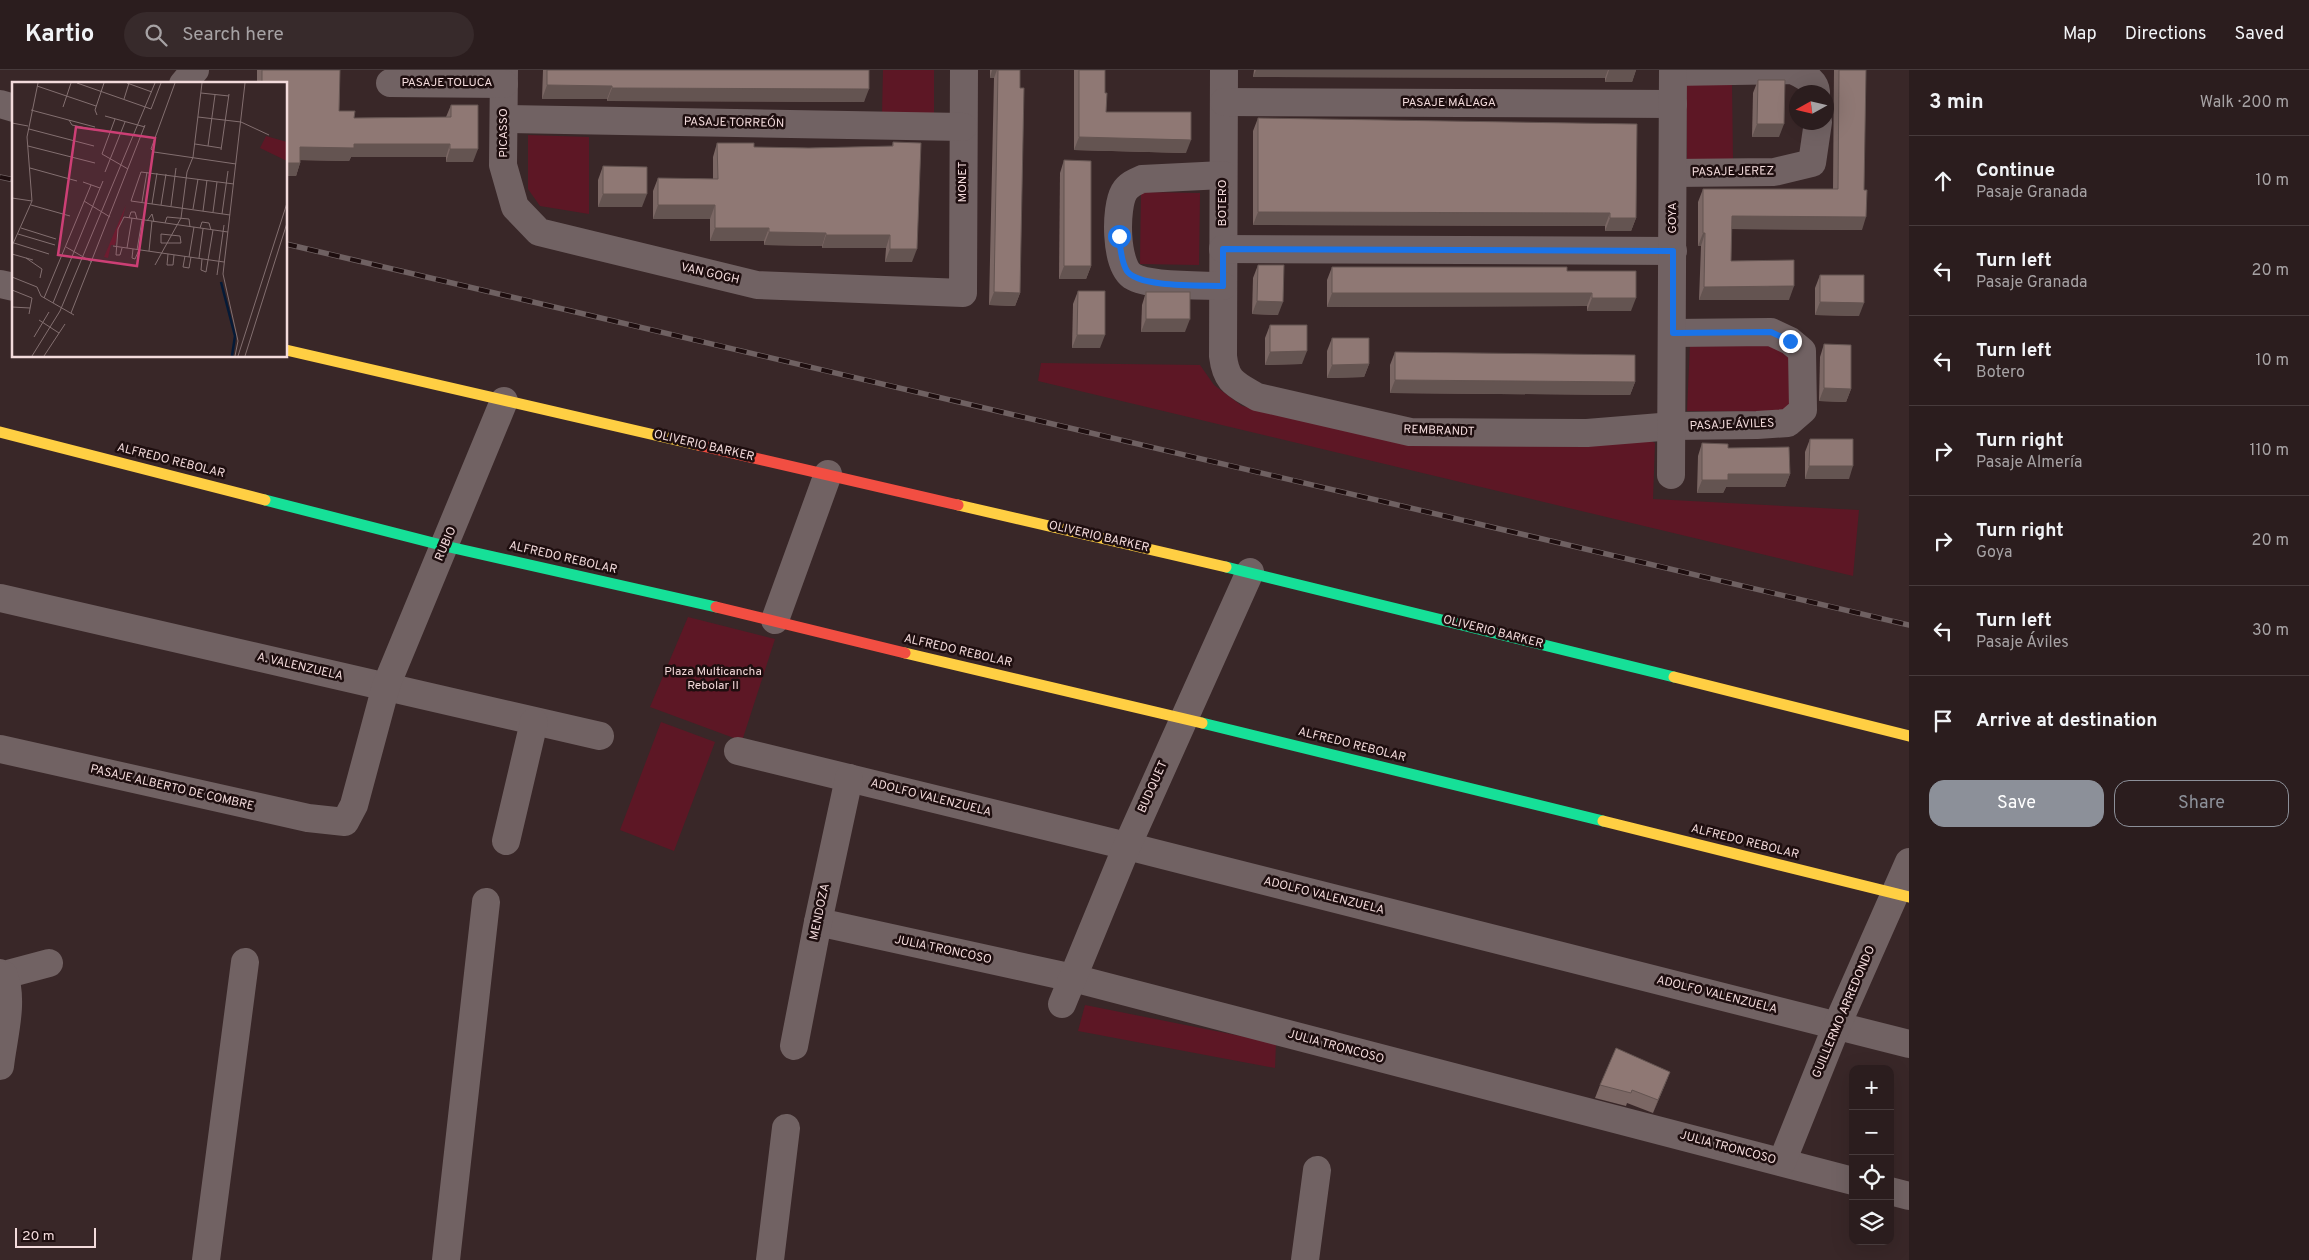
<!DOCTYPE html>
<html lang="en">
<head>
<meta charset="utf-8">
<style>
  :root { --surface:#2b1d1e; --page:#372a2b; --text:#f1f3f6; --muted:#a6a2a4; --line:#473b3c; --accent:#8c9099 }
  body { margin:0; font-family:Overpass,sans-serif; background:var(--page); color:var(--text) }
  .controls { position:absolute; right:15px; bottom:15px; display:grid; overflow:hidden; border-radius:10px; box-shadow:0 5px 20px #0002 }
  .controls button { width:45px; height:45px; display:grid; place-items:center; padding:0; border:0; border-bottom:1px solid var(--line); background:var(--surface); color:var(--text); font:25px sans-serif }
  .compass { position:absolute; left:1789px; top:15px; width:45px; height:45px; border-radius:50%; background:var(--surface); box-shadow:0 5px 20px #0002; rotate:262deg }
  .scale { position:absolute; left:15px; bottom:12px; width:81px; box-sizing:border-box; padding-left:5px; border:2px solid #f3dbdc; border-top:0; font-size:14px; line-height:18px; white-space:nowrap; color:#f3dbdc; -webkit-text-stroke:4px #1e0e0f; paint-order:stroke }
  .stop { position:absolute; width:15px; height:15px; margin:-11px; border:4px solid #1a73e8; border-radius:50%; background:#fff }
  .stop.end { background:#1a73e8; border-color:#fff; box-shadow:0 1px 5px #0008 }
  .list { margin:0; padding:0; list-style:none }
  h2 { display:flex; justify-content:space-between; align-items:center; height:65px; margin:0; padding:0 20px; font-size:21px }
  h2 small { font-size:16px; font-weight:400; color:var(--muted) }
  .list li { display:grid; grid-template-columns:32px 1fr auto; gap:15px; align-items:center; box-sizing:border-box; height:90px; padding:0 20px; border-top:1px solid var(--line) }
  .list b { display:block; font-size:19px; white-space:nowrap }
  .list p { margin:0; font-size:16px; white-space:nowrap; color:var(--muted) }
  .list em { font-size:16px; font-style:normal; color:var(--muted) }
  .actions { display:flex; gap:10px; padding:15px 20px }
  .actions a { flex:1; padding:11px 0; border:1px solid var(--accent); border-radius:15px; text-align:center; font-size:18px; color:var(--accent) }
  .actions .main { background:var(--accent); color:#fff }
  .icon { flex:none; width:28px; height:28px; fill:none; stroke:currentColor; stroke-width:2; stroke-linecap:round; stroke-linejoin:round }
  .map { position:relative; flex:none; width:1909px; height:1190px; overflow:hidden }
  header { display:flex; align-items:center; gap:30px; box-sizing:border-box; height:70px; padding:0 25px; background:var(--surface); border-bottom:1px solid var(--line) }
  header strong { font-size:24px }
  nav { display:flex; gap:28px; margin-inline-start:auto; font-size:18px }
  .search { width:350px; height:45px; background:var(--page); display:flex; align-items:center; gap:12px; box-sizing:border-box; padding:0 18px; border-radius:28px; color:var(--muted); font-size:19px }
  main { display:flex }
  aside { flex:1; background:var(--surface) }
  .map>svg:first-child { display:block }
</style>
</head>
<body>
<header>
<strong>Kartio</strong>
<div class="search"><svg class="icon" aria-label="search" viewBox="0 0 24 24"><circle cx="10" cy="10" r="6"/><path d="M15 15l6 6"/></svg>Search here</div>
<nav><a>Map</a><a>Directions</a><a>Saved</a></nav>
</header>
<main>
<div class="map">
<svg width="1909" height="1190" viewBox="0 0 1909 1190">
  <rect width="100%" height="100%" fill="#392728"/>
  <g fill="#5d1725">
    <polygon points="883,0 934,0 934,45 882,44"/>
    <polygon points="1732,12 1733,92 1687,92 1686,13"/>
    <polygon points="528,65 589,67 589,144 540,136 528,119"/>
    <polygon points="1141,122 1200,123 1199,195 1140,194"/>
    <polygon points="1690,274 1775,276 1794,291 1793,327 1786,342 1687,341"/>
    <polygon points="1041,293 1200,295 1214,315 1242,336 1415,372 1645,368 1655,373 1653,429 1859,440 1853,506 1038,311"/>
    <polygon points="688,547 775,569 742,671 650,637"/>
    <polygon points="661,652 715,672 674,781 620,760"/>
    <polygon points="1085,935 1276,973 1275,998 1078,961"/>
  </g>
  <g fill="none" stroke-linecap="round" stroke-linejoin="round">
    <g stroke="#716263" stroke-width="28">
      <polyline points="504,0 503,95 515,137 539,162 757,215 963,223 964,0"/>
      <path d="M1224 0 1223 286C1226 312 1235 314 1257 327L1410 362 1587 363 1673 356 1757 355 1788 353 1803 340 1802 281 1790 271 1771 262 1673 263"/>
      <path d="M1673 2 1792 0C1803 5 1815 10 1816 22"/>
      <polyline points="390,13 504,14"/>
      <polyline points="183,14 195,0"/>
      <polyline points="1224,32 1673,34"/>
      <polyline points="0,34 14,38"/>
      <polyline points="504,49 963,57"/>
      <polyline points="1673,103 1774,102 1812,93 1818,52"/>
      <polyline points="1223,179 1673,181"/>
      <polyline points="0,214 14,217"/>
      <path d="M1223 216C1202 215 1149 217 1132 206 1115 194 1115 138 1124 122 1128 115 1135 112 1142 109L1223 105"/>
      <polyline points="1671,405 1673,0"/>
      <polyline points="0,528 600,666"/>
      <polyline points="775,550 828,404"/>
      <polyline points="0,679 308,748 345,752 354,735 386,616 504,331"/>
      <polyline points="738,681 1127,776 1909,974"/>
      <polyline points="506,771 534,652"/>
      <polyline points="818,852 1073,908 1853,1111"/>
      <polyline points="0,903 4,905 49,893"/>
      <polyline points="1062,934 1127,776 1250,502"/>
      <polyline points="794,976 818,852 849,708"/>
      <path d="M0 996C3 968 14 932 4 905"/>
      <polyline points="1782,1092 1837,955 1909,792"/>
      <polyline points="1890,1121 1909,1126"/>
      <polyline points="206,1190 245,892"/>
      <polyline points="446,1190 486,832"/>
      <polyline points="770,1190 786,1058"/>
      <polyline points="1305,1190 1317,1100"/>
    </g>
    <g stroke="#16e098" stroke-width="11">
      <polyline points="265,430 445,476 716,537"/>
      <polyline points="1226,497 1674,607"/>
      <polyline points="1202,653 1603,751"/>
    </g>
    <g stroke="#ffcf43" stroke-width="11">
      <polyline points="286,280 698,375"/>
      <polyline points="0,362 265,430"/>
      <polyline points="958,435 1226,497"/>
      <polyline points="905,583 1202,653"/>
      <polyline points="1674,607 1909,666"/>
      <polyline points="1603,751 1909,827"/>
    </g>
    <g stroke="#f24e42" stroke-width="11">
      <polyline points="698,375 958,435"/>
      <polyline points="716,537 905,583"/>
    </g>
    <g stroke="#6f6162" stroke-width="5.5">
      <g id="rail">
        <polyline points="0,107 14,110"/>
        <polyline points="286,174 1909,555"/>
      </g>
    </g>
    <use href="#rail" stroke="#1e0e0f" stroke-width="4" stroke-dasharray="11" stroke-linecap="butt"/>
  </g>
  <g fill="#7b6764">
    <polygon points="257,0 340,0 339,41 354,48 446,47 451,35 473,92 446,92 446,87 351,87 349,91 300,90 300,93 296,106 286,14 257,14"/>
    <polygon points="543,0 869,0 864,32 607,31 607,29 542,29"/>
    <polygon points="990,0 1020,0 1020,223 1015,236 989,235 994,8 990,8"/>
    <polygon points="1074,0 1105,0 1105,23 1106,42 1186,83 1074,80"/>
    <polygon points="1254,0 1636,0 1632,12 1605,12 1605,8 1253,7"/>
    <polygon points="1834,0 1866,0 1862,160 1731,159 1731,191 1789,230 1699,230 1701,176 1698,176 1698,132 1703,119 1833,119"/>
    <polygon points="1758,10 1779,67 1752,67 1753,23"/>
    <polygon points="1258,48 1636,148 1631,161 1605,161 1605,156 1253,155 1253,61"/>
    <polygon points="893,72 912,192 885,192 886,178 822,178 822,176 764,175 764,171 710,171 710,149 653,149 653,121 658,108 713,109 713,87 717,73 754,77 809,78 892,77"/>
    <polygon points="1064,90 1091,196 1086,209 1059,209 1060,103"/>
    <polygon points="603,96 642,137 598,137 598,110"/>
    <polygon points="1258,195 1278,245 1252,244 1253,208"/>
    <polygon points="1332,197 1567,201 1631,241 1587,241 1587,236 1327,237 1327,210"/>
    <polygon points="1820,205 1859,246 1815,245 1815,218"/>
    <polygon points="1078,221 1100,278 1072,278 1073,234"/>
    <polygon points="1146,222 1185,262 1141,262 1142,235"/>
    <polygon points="1270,255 1302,294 1265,295 1265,268"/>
    <polygon points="1332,268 1369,294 1364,307 1327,308 1327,281"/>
    <polygon points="1824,274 1851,319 1846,332 1819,331 1820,287"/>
    <polygon points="1395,282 1635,312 1630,325 1390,323 1390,295"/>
    <polygon points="1810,369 1849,409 1805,409 1805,382"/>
    <polygon points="1702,373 1728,378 1790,404 1785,417 1726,417 1723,423 1697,423 1698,386"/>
    <polygon points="1670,1002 1653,1043 1627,1033 1626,1036 1595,1028 1600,1015"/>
  </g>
  <g fill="#645451">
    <polygon points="992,0 997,0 994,8 990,8"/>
    <polygon points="1256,0 1608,0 1605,8 1253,7"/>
    <polygon points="1609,0 1636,0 1632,12 1605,12"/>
    <polygon points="547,15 612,16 607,29 542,29"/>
    <polygon points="612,18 869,19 864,32 607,31"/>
    <polygon points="1757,54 1784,54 1779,67 1752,67"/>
    <polygon points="1079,67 1191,70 1186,83 1074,80"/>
    <polygon points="354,74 450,74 446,87 351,87 349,91 295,90 300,77"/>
    <polygon points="450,79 478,79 473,92 446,92"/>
    <polygon points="286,93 300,93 296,106 286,106"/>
    <polygon points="603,124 647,124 642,137 598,137"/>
    <polygon points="658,135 715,135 710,149 653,149"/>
    <polygon points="1258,142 1610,143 1605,156 1253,155"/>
    <polygon points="1732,146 1866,147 1862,160 1727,159"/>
    <polygon points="1610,148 1636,148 1631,161 1605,161"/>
    <polygon points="715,158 769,158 764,171 710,171"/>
    <polygon points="769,162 826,163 822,176 764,175"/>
    <polygon points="1703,163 1705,163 1701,176 1698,176"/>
    <polygon points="826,165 890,165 886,178 822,178"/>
    <polygon points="890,179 917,179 912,192 885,192"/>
    <polygon points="1064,196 1091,196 1086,209 1059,209"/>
    <polygon points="1794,216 1789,230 1699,230 1704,217"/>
    <polygon points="994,222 1020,223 1015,236 989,235"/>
    <polygon points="1332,223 1592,223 1587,236 1327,237"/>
    <polygon points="1592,228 1636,228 1631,241 1587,241"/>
    <polygon points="1257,231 1283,232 1278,245 1252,244"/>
    <polygon points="1820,232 1864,233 1859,246 1815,245"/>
    <polygon points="1146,249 1190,249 1185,262 1141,262"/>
    <polygon points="1077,265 1105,265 1100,278 1072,278"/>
    <polygon points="1307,281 1302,294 1265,295 1270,282"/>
    <polygon points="1369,294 1364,307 1327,308 1332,295"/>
    <polygon points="1395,310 1635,312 1630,325 1390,323"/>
    <polygon points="1824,318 1851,319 1846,332 1819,331"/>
    <polygon points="1809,396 1853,396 1849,409 1805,409"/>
    <polygon points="1728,404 1790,404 1785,417 1726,417 1723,423 1697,423 1702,410"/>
    <polygon points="1670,1002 1665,1015 1653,1043 1658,1030"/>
  </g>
  <g fill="#8f7874" stroke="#645451">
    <polygon points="262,0 340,0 339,41 355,41 354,48 451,47 451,35 478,35 478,79 450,79 450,74 354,74 354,78 300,77 300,93 286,93 286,14 262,14"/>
    <polygon points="547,0 869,0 869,19 612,18 612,16 547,15"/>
    <polygon points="998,0 1020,0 1020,18 1024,18 1020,223 994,222"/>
    <polygon points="1079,0 1105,0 1105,23 1107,23 1106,42 1191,42 1191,70 1079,67"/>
    <polygon points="1839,0 1866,0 1864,120 1867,120 1866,147 1732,146 1731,191 1794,190 1794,216 1704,217 1705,163 1703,163 1703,119 1838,119"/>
    <polygon points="1758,10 1785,10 1784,54 1757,54"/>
    <polygon points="1258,48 1637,54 1636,148 1610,148 1610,143 1258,142"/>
    <polygon points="893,72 921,73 917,179 890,179 890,165 826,165 826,163 769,162 769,158 715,158 715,135 658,135 658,108 718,109 717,73 754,73 754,77 809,78 893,76"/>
    <polygon points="1064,90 1091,91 1091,196 1064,196"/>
    <polygon points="603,96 647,97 647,124 603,124"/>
    <polygon points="1258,195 1284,195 1283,232 1257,231"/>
    <polygon points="1332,197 1567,197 1567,201 1636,201 1636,228 1592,228 1592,223 1332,223"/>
    <polygon points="1820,205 1864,205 1864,233 1820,232"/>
    <polygon points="1078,221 1105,221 1105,265 1077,265"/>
    <rect x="1146" y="222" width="44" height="27"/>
    <polygon points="1270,255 1307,255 1307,281 1270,282"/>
    <polygon points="1332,268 1369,268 1369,294 1332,295"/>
    <polygon points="1824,274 1851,275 1851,319 1824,318"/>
    <polygon points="1395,282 1635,285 1635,312 1395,310"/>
    <polygon points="1810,369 1853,369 1853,396 1809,396"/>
    <polygon points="1702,373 1728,374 1728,378 1789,377 1790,404 1728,404 1728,410 1702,410"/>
    <polygon points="1616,978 1670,1002 1658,1030 1632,1020 1631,1023 1600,1015"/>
  </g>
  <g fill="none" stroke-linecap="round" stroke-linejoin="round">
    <path stroke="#1a73e8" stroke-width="6" d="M1119 166C1120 176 1121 192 1127 201 1139 218 1202 215 1223 216V179L1673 181V263L1771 262 1790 271"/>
  </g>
  <g text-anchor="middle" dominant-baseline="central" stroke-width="5" stroke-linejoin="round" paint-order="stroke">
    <g font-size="12" fill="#f3dbdc" stroke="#1e0e0f">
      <text x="447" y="13">PASAJE TOLUCA</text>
      <text x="1449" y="33">PASAJE MÁLAGA</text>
      <text transform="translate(734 53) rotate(1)">PASAJE TORREÓN</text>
      <text transform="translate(504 63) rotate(-90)">PICASSO</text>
      <text transform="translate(1733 102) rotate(-1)">PASAJE JEREZ</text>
      <text transform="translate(963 112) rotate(-90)">MONET</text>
      <text transform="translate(1223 133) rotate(-90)">BOTERO</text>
      <text transform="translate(1673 148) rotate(-90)">GOYA</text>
      <text transform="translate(710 204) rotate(13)">VAN GOGH</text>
      <text transform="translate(1732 355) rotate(-2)">PASAJE ÁVILES</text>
      <text transform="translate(1439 361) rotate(2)">REMBRANDT</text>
      <text transform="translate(704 376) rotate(13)">OLIVERIO BARKER</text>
      <text transform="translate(171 391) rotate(14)">ALFREDO REBOLAR</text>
      <text transform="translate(1099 467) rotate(13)">OLIVERIO BARKER</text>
      <text transform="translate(446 474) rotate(-67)">RUBIO</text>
      <text transform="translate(563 488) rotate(13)">ALFREDO REBOLAR</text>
      <text transform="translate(1493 562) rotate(14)">OLIVERIO BARKER</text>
      <text transform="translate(958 581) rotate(13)">ALFREDO REBOLAR</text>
      <text transform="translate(300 597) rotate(13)">A. VALENZUELA</text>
      <text transform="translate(1352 675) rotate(14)">ALFREDO REBOLAR</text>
      <text transform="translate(1153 717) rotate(-66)">BUDQUET</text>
      <text transform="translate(172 718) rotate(13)">PASAJE ALBERTO DE COMBRE</text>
      <text transform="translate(931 728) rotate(14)">ADOLFO VALENZUELA</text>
      <text transform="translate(1745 772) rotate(14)">ALFREDO REBOLAR</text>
      <text transform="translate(1324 826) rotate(14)">ADOLFO VALENZUELA</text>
      <text transform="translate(820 842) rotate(-78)">MENDOZA</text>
      <text transform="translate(943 880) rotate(12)">JULIA TRONCOSO</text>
      <text transform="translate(1717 925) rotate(14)">ADOLFO VALENZUELA</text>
      <text transform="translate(1844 942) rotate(-67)">GUILLERMO ARREDONDO</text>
      <text transform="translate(1336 977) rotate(15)">JULIA TRONCOSO</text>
      <text transform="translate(1728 1078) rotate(15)">JULIA TRONCOSO</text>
    </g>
    <g font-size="12" fill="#f3d8d9" stroke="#1e0e0f">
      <text x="713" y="602">Plaza Multicancha<tspan x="713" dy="14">Rebolar II</tspan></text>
    </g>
  </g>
  <g transform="translate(12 12)">
    <rect width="275" height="275" fill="#392728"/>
    <path d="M254 54 275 60V79L248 66ZM114 123 103 163H99L96 176 92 175Z" fill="#5d1725"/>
    <path fill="none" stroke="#051a37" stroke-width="2.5" d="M209 200 223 254 220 274"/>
    <path fill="none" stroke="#836f70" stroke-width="1" d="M65 1 139 27 149 1M115 1 140 10M163 1 139 67 142 70 224 82M25 4 84 24M189 11 217 14M112 17 117 1M51 25 59 1M19 28 83 45M85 33 83 28 92 1M93 34 133 45M186 35 229 40 257 53M103 37 90 72 116 87M57 38 60 43 83 48M0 41 16 44M17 47 82 64M183 62 209 66M16 64 83 81M196 64 203 13M209 68 217 12M18 86 65 99M93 90 113 40M71 100 88 106M0 116 20 119M72 119 98 135M130 120 135 90M140 122 145 91M19 123 58 134M149 123 154 92M159 124 164 86M181 127 186 97M191 129 195 98M201 130 205 100M210 132 216 89M218 133 119 119 129 90 222 102M117 136 119 130H123L125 137M135 139 140 132 142 140M153 141 155 135 177 137 178 145M9 146 44 157M188 146 190 140 197 141 199 148M6 152 43 163M149 152 168 154 169 161H149ZM2 161 37 172M0 164 20 119 15 55 26 1M101 164 212 180M54 165 80 180M110 166 108 173H104L106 147 112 135 216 150M115 166 120 136M121 167 120 176 123 177 127 168M125 168 130 138M137 169 140 139M0 172 21 178M156 172 155 183H161L162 173M173 174 171 185 177 186 179 175M177 175 182 145M14 176 30 187 28 196M187 176 191 147M190 177 189 188 194 190 201 148M143 183 169 136 175 90 181 75 190 1M205 193 212 143M0 195 25 205 29 214 62 233M0 208 20 216 17 232M32 216 79 103M41 221 91 99M0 225 18 226M59 231 133 43M27 238 47 251M22 255 37 230M20 274 48 229 143 1M32 274 53 242M223 274 226 259 211 192 233 1M226 274 275 121M233 274 275 141"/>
    <path fill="#cc3f75" fill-opacity="0.15" stroke="#cc3f75" stroke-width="2.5" d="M64 45 143 56 125 184 46 173Z"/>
    <rect width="275" height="275" fill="none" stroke="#f3dbdc" stroke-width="2.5"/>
  </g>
</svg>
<div class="controls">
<button>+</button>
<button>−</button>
<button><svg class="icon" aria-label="locate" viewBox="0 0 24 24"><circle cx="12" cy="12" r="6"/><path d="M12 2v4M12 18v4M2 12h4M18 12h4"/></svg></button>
<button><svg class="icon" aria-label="layers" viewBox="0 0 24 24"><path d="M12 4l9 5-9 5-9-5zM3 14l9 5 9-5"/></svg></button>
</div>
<svg class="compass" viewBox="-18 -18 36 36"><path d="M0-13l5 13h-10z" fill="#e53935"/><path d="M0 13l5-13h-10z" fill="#a6a2a4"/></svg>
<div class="scale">20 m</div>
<div class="stop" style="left:1119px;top:166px"></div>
<div class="stop end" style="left:1790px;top:271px"></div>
</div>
<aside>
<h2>3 min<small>Walk · 200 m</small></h2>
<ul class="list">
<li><svg class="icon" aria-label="ahead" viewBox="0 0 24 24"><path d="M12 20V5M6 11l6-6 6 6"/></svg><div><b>Continue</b><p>Pasaje Granada</p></div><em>10 m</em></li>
<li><svg class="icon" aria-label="left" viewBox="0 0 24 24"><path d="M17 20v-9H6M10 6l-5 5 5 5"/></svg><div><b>Turn left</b><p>Pasaje Granada</p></div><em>20 m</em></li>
<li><svg class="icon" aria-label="left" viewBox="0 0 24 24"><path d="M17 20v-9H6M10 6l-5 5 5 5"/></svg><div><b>Turn left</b><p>Botero</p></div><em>10 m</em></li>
<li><svg class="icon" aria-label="right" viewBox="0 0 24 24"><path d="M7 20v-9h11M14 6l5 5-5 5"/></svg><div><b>Turn right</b><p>Pasaje Almería</p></div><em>110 m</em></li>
<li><svg class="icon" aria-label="right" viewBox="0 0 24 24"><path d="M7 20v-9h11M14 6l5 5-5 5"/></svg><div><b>Turn right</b><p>Goya</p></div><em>20 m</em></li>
<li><svg class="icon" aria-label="left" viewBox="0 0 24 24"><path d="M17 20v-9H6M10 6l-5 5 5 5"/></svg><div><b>Turn left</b><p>Pasaje Áviles</p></div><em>30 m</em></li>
<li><svg class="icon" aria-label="arrive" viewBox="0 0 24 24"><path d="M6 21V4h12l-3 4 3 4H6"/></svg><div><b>Arrive at destination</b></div></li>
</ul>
<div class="actions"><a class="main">Save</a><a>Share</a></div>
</aside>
</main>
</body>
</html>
